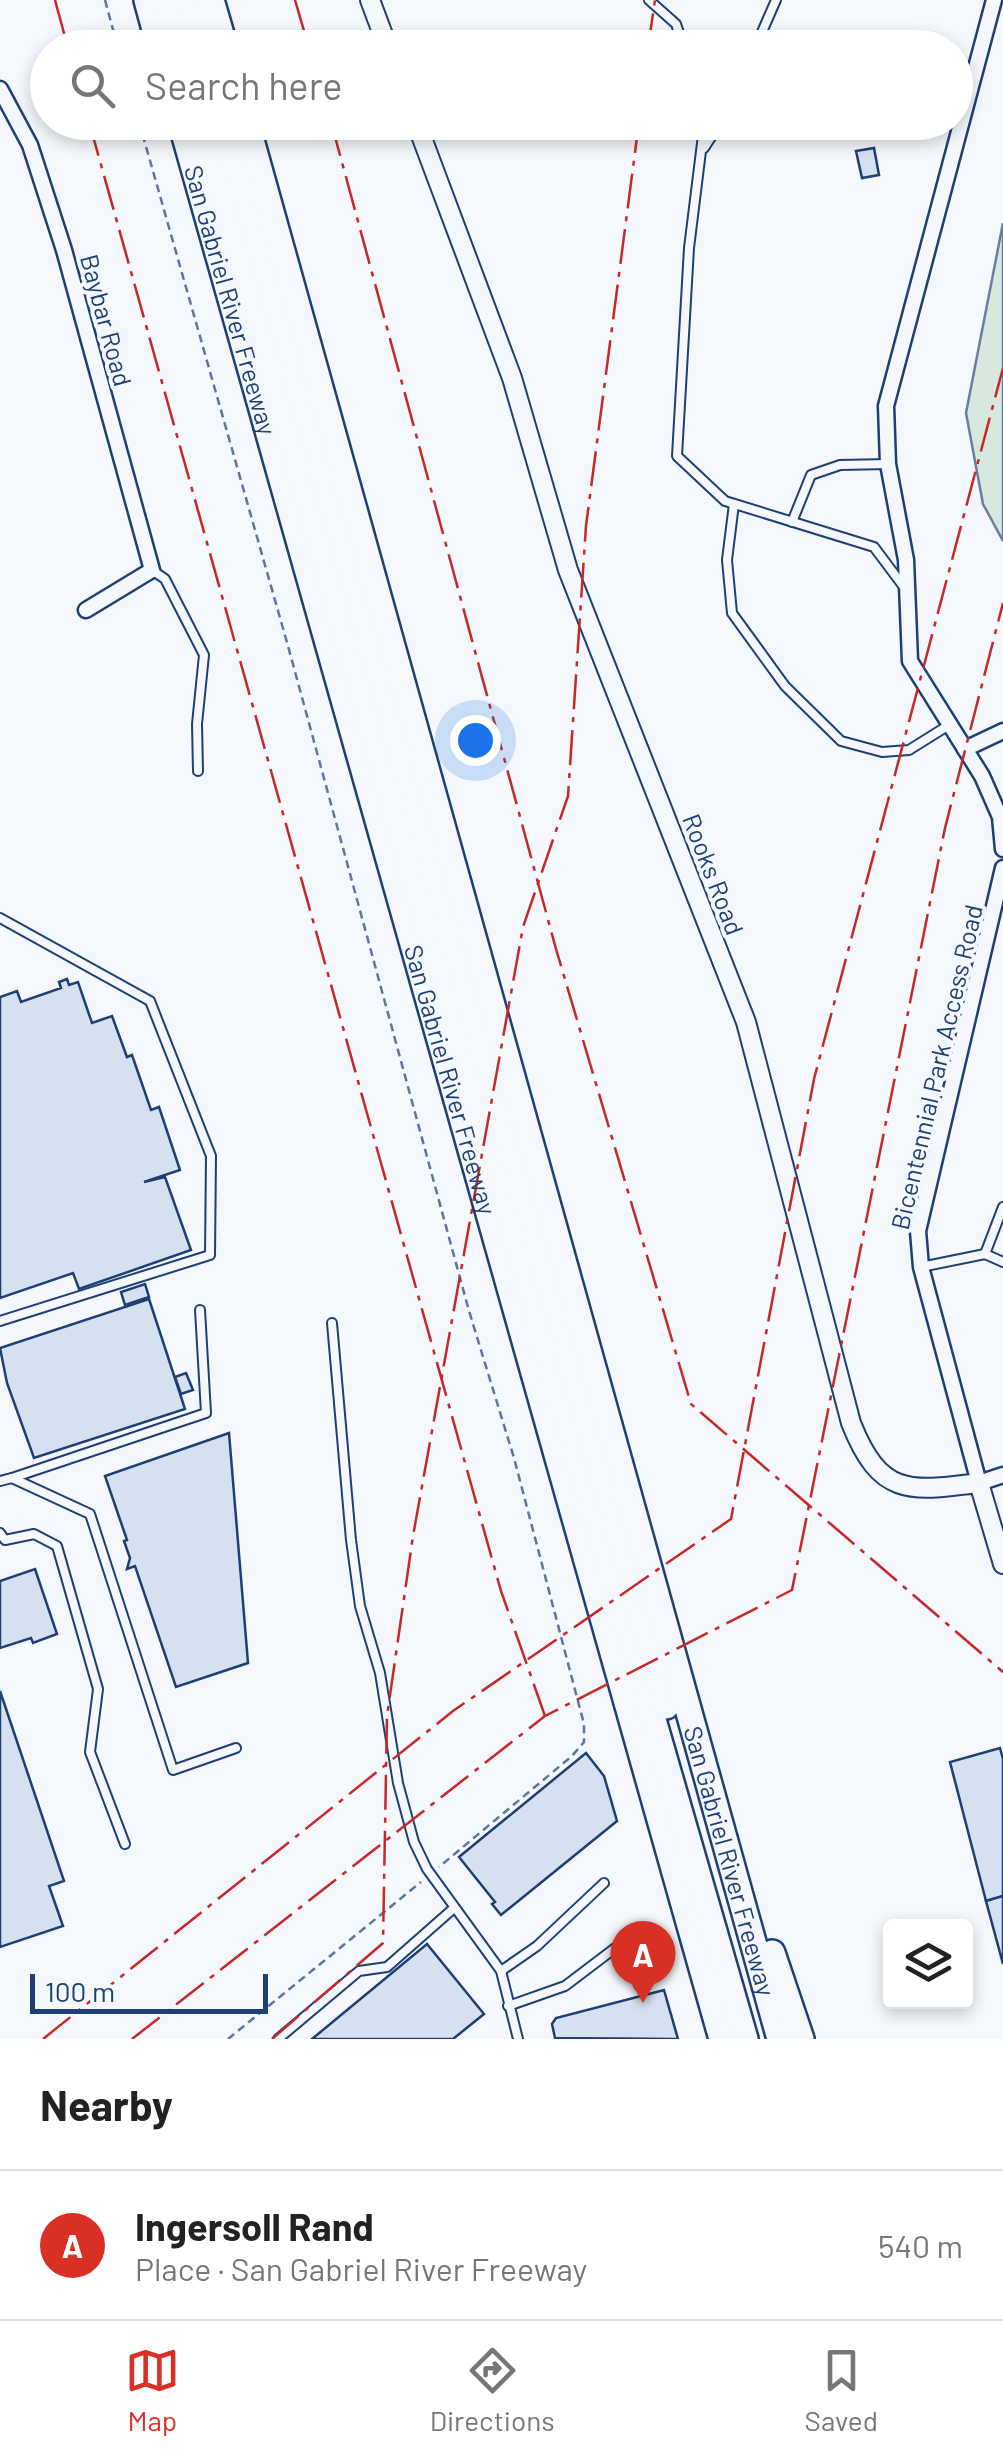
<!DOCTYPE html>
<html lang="en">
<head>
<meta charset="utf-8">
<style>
  :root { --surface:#fff; --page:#f2f2f2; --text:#222; --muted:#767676; --line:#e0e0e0; --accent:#d93025 }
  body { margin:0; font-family:Barlow,sans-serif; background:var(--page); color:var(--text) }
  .controls { position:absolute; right:30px; bottom:30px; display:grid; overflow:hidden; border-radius:10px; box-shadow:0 5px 15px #0003 }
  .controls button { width:90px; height:90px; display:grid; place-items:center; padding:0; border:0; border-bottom:2px solid var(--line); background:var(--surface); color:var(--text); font:50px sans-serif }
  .scale { position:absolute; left:30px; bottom:25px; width:238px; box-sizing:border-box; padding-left:10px; border:5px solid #1d3f73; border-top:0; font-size:28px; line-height:35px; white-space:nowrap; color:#1d3f73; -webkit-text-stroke:8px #f4f7fb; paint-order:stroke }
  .you { position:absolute; left:475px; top:740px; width:35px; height:35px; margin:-25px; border:8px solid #fff; border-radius:50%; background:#1a73e8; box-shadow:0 0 0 15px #1a73e833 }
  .badge { display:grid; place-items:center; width:65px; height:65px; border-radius:50%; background:var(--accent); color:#fff; font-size:32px; font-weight:700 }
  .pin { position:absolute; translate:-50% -82px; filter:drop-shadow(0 2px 5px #0008) }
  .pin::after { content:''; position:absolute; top:52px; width:35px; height:30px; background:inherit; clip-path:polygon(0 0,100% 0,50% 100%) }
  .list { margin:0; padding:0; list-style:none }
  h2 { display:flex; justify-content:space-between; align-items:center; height:130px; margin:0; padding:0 40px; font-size:42px }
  h2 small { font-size:32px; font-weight:400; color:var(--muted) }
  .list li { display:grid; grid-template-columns:65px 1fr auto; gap:30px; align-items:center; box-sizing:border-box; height:150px; padding:0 40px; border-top:2px solid var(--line) }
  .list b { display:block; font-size:38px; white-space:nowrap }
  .list p { margin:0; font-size:32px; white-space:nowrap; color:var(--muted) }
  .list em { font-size:32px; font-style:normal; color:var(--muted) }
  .icon { flex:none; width:55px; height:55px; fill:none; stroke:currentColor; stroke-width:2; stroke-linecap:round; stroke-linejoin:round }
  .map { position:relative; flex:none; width:1003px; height:2039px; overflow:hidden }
  .search { position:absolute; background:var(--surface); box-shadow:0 5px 15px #0003; left:30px; right:30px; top:30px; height:110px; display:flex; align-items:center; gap:25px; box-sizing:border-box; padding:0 35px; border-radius:55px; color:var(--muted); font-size:38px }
  .sheet { height:280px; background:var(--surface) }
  nav { display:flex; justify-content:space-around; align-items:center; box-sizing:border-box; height:140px; border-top:2px solid var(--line); background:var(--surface); font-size:28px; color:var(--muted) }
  nav a { display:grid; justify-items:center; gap:5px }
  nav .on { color:var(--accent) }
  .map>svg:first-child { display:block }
</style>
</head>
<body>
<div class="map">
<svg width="1003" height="2039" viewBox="0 0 1003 2039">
  <rect width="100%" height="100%" fill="#f4f7fb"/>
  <polygon fill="#d7e8df" stroke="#687fa3" stroke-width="2.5" points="1003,223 1003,541 983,504 966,413"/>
  <g fill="#d5e0f0" stroke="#1d3f73" stroke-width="2.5">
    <polygon points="874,148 879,175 862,178 856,151"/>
    <polygon points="67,979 69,985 78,982 92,1023 112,1016 127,1057 132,1055 151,1110 159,1107 180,1170 144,1182 165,1177 191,1250 79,1289 73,1273 0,1298 0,997 17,991 21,1002 61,988 59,982"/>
    <polygon points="145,1284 149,1297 125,1305 121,1292"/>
    <polygon points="149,1299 185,1409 34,1458 7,1383 0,1348"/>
    <polygon points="186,1373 193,1390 181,1394 175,1377"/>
    <polygon points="229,1433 248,1663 176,1687 135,1566 127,1569 130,1558 124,1541 127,1540 105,1476"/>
    <polygon points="35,1569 57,1634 33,1643 31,1638 0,1648 0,1581"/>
    <polygon points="0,1691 64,1881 49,1886 63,1926 0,1947"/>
    <polygon points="1000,1748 1003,1759 1003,1896 986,1901 950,1762"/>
    <polygon points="586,1753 604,1776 617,1821 501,1915 492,1904 495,1902 459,1857"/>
    <polygon points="1003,1896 1003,1964 986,1901"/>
    <polygon points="427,1944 484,2014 453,2039 312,2039"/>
    <polygon points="664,1990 678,2039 555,2038 552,2024 556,2018"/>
  </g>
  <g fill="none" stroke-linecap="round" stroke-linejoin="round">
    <g stroke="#1d3f73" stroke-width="12">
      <g id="service">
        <polyline points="649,0 676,24 684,48"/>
        <polyline points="755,48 776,0"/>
        <polyline points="701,122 703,135 689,248 677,456 725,501 874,547 904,587"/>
        <polyline points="704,148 721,122"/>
        <polyline points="734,504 727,560 732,613 785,686 841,741 882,752 909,750 949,725"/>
        <polyline points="792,522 811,475 840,465 888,464"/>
        <polyline points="152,570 165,579 204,655 197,724 198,771"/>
        <polyline points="0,918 150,1001 211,1156 210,1255 0,1321"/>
        <polyline points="985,1254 1003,1207"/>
        <polyline points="921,1267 985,1254 1003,1262"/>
        <polyline points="332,1323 351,1540 360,1606 380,1673 398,1783 414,1842 427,1869 501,1971 518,2039"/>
        <polyline points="12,1478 206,1413 200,1310"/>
        <polyline points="0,1481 12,1478 90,1514 173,1770 236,1748"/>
        <polyline points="0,1533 5,1540 34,1534 57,1546 98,1689 90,1752 125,1844"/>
        <polyline points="501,1971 537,1946 604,1883"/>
        <polyline points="508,2006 565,1986 627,1939 639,1985"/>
        <polyline points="278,2039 359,1971 387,1967 454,1908"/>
      </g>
    </g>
    <g stroke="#1d3f73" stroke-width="19">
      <g id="minor">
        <polyline points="994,0 886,406 888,464 906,560 910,661 982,776 1000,817 1003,849"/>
        <polyline points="0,89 30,145 64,250 152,570 86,610"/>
        <polyline points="965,749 1003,731"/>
        <polyline points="1003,868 918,1231 921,1267 979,1483 1003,1475"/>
      </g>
    </g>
    <g stroke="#1d3f73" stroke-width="22">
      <g id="tertiary">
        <polyline points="370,0 388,48"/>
        <path d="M416 122 512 378 568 570 746 1022 851 1423C880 1496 908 1492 979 1483L1003 1564"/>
      </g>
    </g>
    <g stroke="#1d3f73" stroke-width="30">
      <g id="motorway">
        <polyline points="147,0 160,48"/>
        <polyline points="167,0 180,48"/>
        <polyline points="191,0 204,48"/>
        <polyline points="211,0 225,48"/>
        <path id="s1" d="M181 122 722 2039"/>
        <polyline points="201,122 539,1324 745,2039"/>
        <polyline points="225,122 666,1706"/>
        <path id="s2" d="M246 122 780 2039"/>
        <polyline points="772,1953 801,2039"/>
      </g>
    </g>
    <g stroke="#5e769c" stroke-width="2.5" stroke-dasharray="8 5" stroke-linecap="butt">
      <polyline points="105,0 118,48"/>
      <polyline points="139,122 288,646 469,1311 514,1458 584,1724 584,1742 572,1756 439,1867"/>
      <polyline points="228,2039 421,1882"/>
    </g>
    <use href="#service" stroke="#f4f7fb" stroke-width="8"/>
    <use href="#minor" stroke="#f4f7fb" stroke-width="14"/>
    <use href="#tertiary" stroke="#f4f7fb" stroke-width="18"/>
    <use href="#motorway" stroke="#f4f7fb" stroke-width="25"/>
    <g stroke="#c62828" stroke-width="2.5" stroke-dasharray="35 8 5 8" stroke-linecap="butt">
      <polyline points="55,0 68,48"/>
      <polyline points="295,0 309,48"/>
      <polyline points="648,48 655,0"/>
      <polyline points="89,122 501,1591 545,1716"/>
      <polyline points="331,122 556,949 691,1404 1003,1672"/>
      <polyline points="43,2039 453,1711 731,1519 814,1079 1003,368"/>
      <polyline points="132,2039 545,1716 792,1590 945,828 1003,603"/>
      <polyline points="272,2039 383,1943 387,1716 413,1536 523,927 568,796 586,526 639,122"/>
    </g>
  </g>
  <g text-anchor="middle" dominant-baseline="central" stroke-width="8" stroke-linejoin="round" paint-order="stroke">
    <g font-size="25" fill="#1d3f73" stroke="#f4f7fb">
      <text stroke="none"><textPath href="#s1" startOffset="185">San Gabriel River Freeway</textPath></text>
      <text transform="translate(107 320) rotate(75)">Baybar Road</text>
      <text transform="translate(714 874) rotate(69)">Rooks Road</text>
      <text transform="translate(936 1067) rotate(-77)">Bicentennial Park Access Road</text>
      <text stroke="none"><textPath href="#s1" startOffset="995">San Gabriel River Freeway</textPath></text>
      <text stroke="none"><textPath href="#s2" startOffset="1805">San Gabriel River Freeway</textPath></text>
    </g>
  </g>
</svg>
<div class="controls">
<button><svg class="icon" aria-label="layers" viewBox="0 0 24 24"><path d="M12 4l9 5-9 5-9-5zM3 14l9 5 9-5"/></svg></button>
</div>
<div class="scale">100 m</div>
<div class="you"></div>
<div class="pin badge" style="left:643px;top:2003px">A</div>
<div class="search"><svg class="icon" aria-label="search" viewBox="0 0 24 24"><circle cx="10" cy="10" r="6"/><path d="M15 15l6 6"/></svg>Search here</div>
</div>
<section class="sheet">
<h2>Nearby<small></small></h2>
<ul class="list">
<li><span class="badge">A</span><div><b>Ingersoll Rand</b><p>Place · San Gabriel River Freeway</p></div><em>540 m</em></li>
</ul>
</section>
<nav>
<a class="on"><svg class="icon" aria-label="map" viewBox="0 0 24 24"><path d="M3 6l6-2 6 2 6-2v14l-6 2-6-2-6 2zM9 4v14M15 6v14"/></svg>Map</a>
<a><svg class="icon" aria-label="directions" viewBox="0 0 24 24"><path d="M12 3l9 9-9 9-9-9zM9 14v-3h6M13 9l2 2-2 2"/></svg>Directions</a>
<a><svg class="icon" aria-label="saved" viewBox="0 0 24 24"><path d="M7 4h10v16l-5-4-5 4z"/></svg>Saved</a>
</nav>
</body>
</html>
